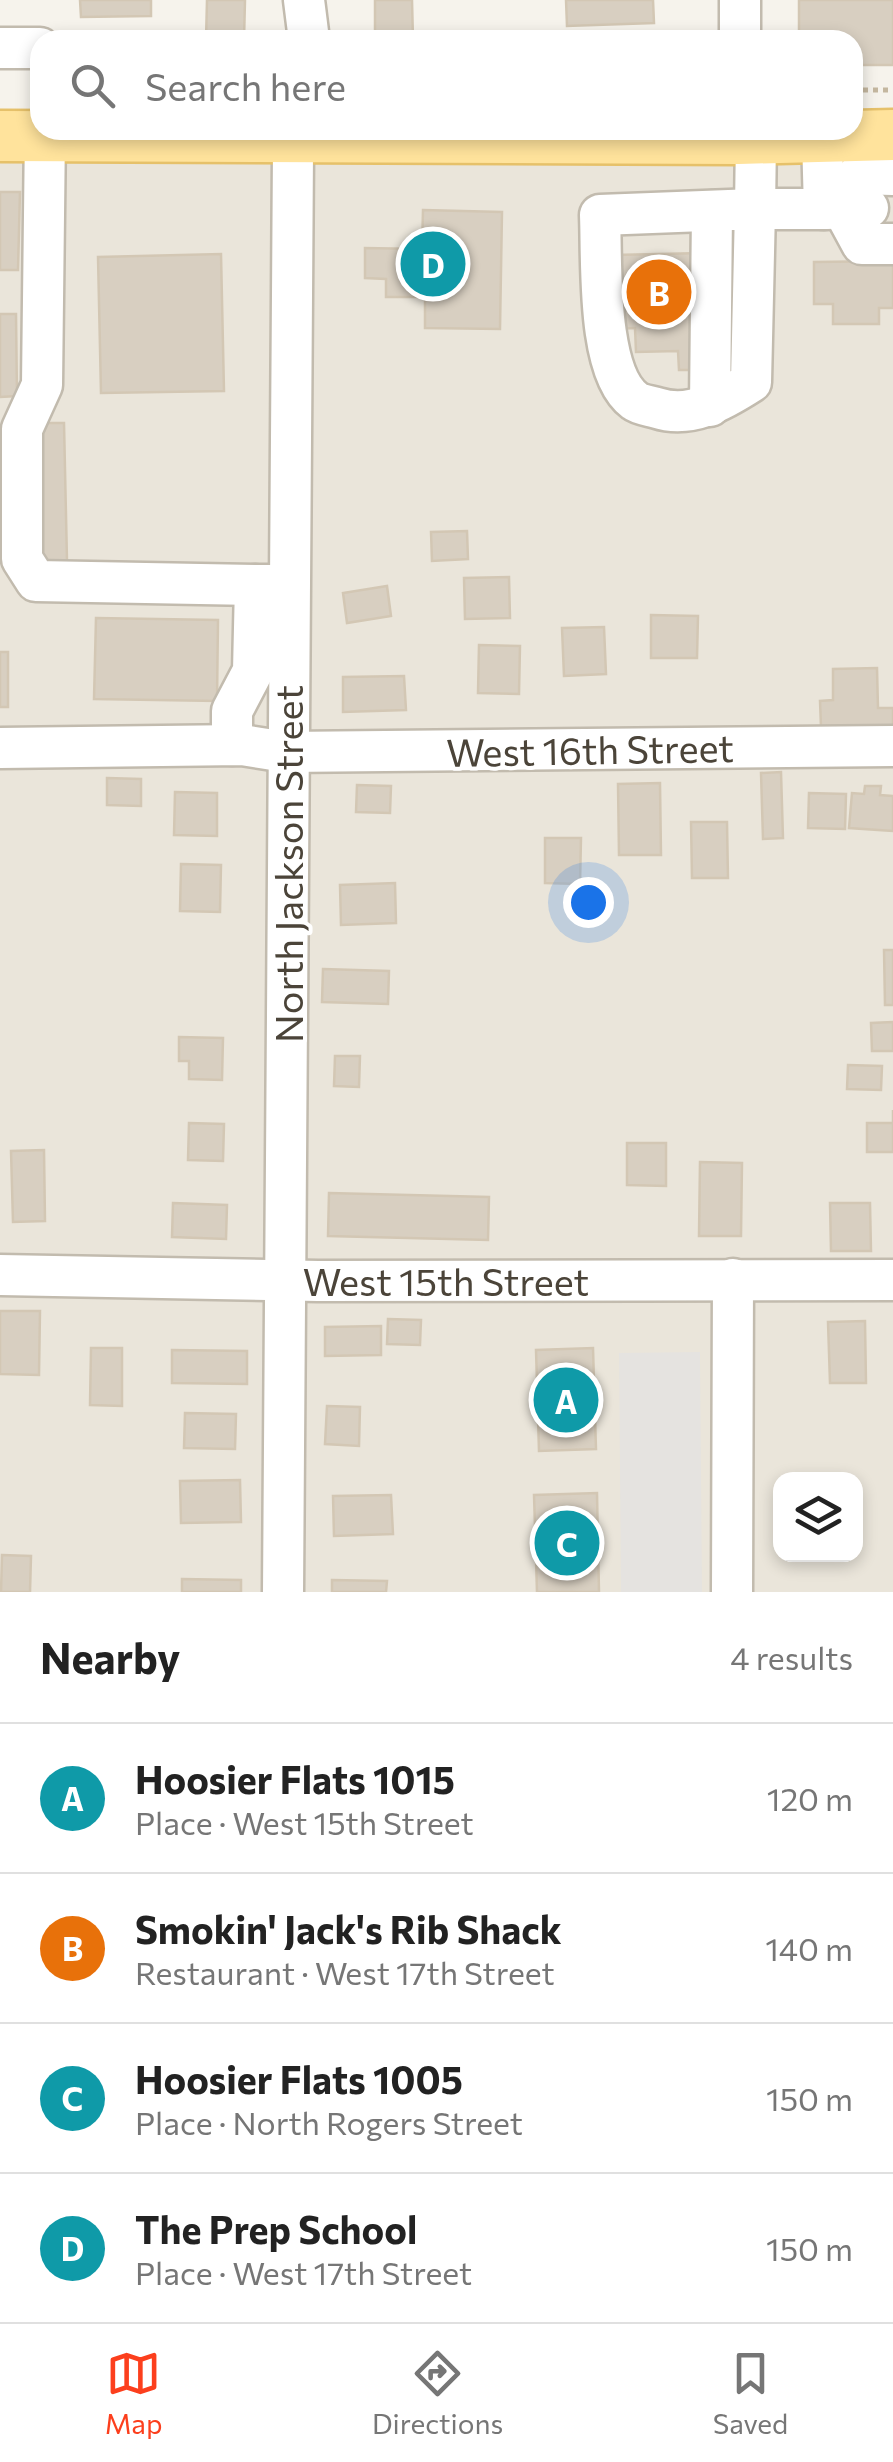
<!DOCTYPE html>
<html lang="en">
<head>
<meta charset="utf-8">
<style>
  :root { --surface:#fff; --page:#f6f6f6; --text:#222; --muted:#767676; --line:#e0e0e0; --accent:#fc3f1d }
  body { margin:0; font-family:Commissioner,sans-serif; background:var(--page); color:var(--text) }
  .controls { position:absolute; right:30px; bottom:30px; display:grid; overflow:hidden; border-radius:20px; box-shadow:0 5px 15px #0003 }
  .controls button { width:90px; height:90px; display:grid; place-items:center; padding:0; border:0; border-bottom:2px solid var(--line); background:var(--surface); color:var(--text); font:50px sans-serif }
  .you { position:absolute; left:588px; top:902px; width:35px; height:35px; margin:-25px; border:8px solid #fff; border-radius:50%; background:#1a73e8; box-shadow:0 0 0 15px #1a73e833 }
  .badge { display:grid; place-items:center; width:65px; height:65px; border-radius:50%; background:var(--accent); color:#fff; font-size:32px; font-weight:700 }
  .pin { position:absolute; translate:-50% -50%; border:5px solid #fff; box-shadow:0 2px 10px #0006 }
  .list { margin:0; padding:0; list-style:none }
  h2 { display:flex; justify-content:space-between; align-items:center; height:130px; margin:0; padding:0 40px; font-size:42px }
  h2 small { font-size:32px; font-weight:400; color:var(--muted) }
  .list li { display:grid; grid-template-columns:65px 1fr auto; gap:30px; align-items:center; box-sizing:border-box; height:150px; padding:0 40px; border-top:2px solid var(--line) }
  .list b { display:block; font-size:38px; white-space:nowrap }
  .list p { margin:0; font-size:32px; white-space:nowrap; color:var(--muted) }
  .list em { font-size:32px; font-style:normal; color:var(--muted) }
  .icon { flex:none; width:55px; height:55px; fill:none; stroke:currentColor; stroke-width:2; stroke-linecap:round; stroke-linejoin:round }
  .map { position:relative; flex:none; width:893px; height:1592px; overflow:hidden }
  .search { position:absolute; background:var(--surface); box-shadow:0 5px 15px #0003; left:30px; right:30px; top:30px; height:110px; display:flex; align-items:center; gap:25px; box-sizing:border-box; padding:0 35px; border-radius:30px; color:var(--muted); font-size:38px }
  .sheet { height:730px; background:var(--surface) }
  nav { display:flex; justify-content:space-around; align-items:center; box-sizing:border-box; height:140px; border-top:2px solid var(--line); background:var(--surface); font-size:28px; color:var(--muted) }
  nav a { display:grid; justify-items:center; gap:5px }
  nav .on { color:var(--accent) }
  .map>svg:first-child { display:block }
</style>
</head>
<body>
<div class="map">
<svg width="893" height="1592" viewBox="0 0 893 1592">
  <rect width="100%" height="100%" fill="#f6f3ec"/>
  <path fill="#eae5da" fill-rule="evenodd" d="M0 123 893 127V1592H0ZM780 1480H856V1554H780Z"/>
  <polygon fill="#e5e3e0" points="700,1352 702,1592 621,1592 619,1353"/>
  <g fill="#d8cfc1" stroke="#d3c7b4" stroke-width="2.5">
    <polygon points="80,0 151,0 151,16 81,17"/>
    <polygon points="207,0 245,0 244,40 206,40"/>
    <polygon points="375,0 412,0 413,40 375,40"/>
    <polygon points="566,0 653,0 654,23 567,26"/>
    <polygon points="799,0 893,0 893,65 853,65 853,40 799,40"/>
    <polygon points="0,192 20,192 18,270 0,270"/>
    <polygon points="423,210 502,212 500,329 425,328 425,297 386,297 386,279 365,278 365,248 422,249"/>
    <polygon points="702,253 704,370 679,370 678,351 636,352 635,328 616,329 614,255"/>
    <polygon points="221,254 224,391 101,393 98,257"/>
    <polygon points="893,261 893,308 879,308 879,324 833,324 833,304 814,304 814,262"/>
    <polygon points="0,314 16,314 17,396 0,397"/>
    <polygon points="33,423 64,423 67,561 36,561"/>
    <polygon points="467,531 468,559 432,561 431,532"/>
    <polygon points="509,577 510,618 465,619 464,578"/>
    <polygon points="387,586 391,616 347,623 343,593"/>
    <polygon points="651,615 698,616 697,658 651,658"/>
    <polygon points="96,618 218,620 217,701 94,699"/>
    <polygon points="604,627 606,674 564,676 562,628"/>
    <polygon points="479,645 520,646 519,694 478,693"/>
    <rect x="0" y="652" width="8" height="55"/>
    <polygon points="877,668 878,708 893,708 893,725 821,727 820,701 833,700 833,669"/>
    <polygon points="404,676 406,710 343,712 343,677"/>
    <polygon points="781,772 783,838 763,839 761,773"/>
    <polygon points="107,778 141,779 141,806 107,805"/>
    <polygon points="660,783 661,855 619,855 618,784"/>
    <polygon points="357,785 391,786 390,813 356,812"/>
    <polygon points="865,786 881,786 880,795 893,796 893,831 849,828 852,793 864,794"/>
    <polygon points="175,792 217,793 217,836 174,835"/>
    <polygon points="809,793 846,794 845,829 808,828"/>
    <polygon points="691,822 727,822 728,878 692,878"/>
    <polygon points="545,838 581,838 580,884 545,883"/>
    <polygon points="181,864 221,865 220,912 180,911"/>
    <polygon points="395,883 396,923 341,925 340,885"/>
    <polygon points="884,950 893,950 893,1005 885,1005"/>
    <polygon points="323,969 389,971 388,1004 322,1002"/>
    <polygon points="893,1022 893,1051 872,1051 871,1023"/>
    <polygon points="179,1037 223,1038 222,1080 189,1079 189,1061 179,1061"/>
    <polygon points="335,1056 360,1056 359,1087 334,1086"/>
    <polygon points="848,1065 882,1066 881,1090 847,1089"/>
    <polygon points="893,1110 893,1152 867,1152 867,1123 893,1123"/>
    <polygon points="189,1123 224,1124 223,1161 188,1160"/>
    <polygon points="627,1143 666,1143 666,1186 627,1185"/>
    <polygon points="44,1150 45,1221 13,1222 11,1151"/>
    <polygon points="700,1162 742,1163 741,1236 699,1236"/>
    <polygon points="329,1193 489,1197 488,1240 328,1236"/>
    <polygon points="173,1203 227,1205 226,1239 172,1237"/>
    <polygon points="830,1203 870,1203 871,1251 831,1251"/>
    <polygon points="0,1311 40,1311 39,1375 0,1374"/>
    <polygon points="388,1319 421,1320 420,1345 387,1344"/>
    <polygon points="865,1321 866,1383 830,1383 828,1322"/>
    <polygon points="381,1326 381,1355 325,1356 325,1327"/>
    <polygon points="91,1348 122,1348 122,1406 90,1405"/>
    <polygon points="593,1348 596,1449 539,1451 536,1350"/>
    <polygon points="172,1350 247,1351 247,1384 172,1383"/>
    <polygon points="327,1406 360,1407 359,1446 325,1444"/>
    <polygon points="185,1413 236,1414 235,1449 184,1448"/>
    <polygon points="240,1480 241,1522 181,1523 180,1481"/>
    <polygon points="597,1493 599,1592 537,1592 534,1495"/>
    <polygon points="391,1495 393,1534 334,1536 333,1496"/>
    <polygon points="2,1555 31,1556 30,1592 1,1592"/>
    <polygon points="182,1579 241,1580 241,1592 182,1592"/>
    <polygon points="332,1580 387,1581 386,1592 332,1592"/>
  </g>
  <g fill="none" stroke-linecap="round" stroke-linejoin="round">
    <g stroke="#c2bbae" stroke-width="45">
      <g id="minor">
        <polyline points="304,0 309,40"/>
        <polyline points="740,40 740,0"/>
        <polyline points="0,48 40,48"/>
        <polyline points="45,130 42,385 22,429 22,559 36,581 255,585"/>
        <polyline points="822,137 824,209 868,208"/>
        <polyline points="756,138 755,209 824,209"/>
        <path d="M755 209 751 382C723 400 691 419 657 408 651 406 640 405 635 401 596 373 602 260 600 215Z"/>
        <polyline points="843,209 859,174 893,175"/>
        <polyline points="843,209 862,244 893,244"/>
        <polyline points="710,406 712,211"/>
        <polyline points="232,745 232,711 253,671 255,585 281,585"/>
        <polyline points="0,748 242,745 286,752 893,746"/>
        <polyline points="0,1275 318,1281 893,1280"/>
        <polyline points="283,1592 293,151 295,130"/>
        <polyline points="732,1592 733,1279"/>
      </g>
    </g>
    <g stroke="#e6c16a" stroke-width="55">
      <polyline id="major" points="0,136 738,139 893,135"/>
    </g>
    <polyline stroke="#c4b79f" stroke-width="5" stroke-dasharray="5 5" stroke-linecap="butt" points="853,90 893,90"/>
    <use href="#minor" stroke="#fff" stroke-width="40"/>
    <use href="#major" stroke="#ffe39c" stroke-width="50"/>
  </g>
  <g text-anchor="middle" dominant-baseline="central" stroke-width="8" stroke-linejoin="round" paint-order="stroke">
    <g font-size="38" fill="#4b4439" stroke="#fff">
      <text transform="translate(590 749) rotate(-1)">West 16th Street</text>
      <text transform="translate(287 864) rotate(-90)">North Jackson Street</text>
      <text x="446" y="1280">West 15th Street</text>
    </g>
  </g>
</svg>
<div class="controls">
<button><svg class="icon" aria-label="layers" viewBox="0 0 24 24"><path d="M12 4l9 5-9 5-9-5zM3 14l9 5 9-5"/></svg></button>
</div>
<div class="you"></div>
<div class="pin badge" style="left:566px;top:1400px;background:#0f9aa8">A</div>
<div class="pin badge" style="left:659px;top:292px;background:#e8710a">B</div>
<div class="pin badge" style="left:567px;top:1543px;background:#0f9aa8">C</div>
<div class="pin badge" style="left:433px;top:264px;background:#0f9aa8">D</div>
<div class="search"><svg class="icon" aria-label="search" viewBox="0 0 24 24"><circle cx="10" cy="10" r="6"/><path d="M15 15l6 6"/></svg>Search here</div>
</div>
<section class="sheet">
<h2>Nearby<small>4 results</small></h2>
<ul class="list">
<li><span class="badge" style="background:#0f9aa8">A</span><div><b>Hoosier Flats 1015</b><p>Place · West 15th Street</p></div><em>120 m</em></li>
<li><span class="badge" style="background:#e8710a">B</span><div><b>Smokin' Jack's Rib Shack</b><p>Restaurant · West 17th Street</p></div><em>140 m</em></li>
<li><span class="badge" style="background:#0f9aa8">C</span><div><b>Hoosier Flats 1005</b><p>Place · North Rogers Street</p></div><em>150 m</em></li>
<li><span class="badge" style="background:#0f9aa8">D</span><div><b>The Prep School</b><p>Place · West 17th Street</p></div><em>150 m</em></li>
</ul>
</section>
<nav>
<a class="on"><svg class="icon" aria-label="map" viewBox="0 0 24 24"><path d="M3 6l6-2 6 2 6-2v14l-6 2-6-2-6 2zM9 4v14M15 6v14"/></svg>Map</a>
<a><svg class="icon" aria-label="directions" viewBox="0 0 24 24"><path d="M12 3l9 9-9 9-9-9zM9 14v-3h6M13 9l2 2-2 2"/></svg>Directions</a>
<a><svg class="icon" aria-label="saved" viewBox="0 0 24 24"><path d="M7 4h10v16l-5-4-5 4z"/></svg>Saved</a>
</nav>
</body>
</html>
